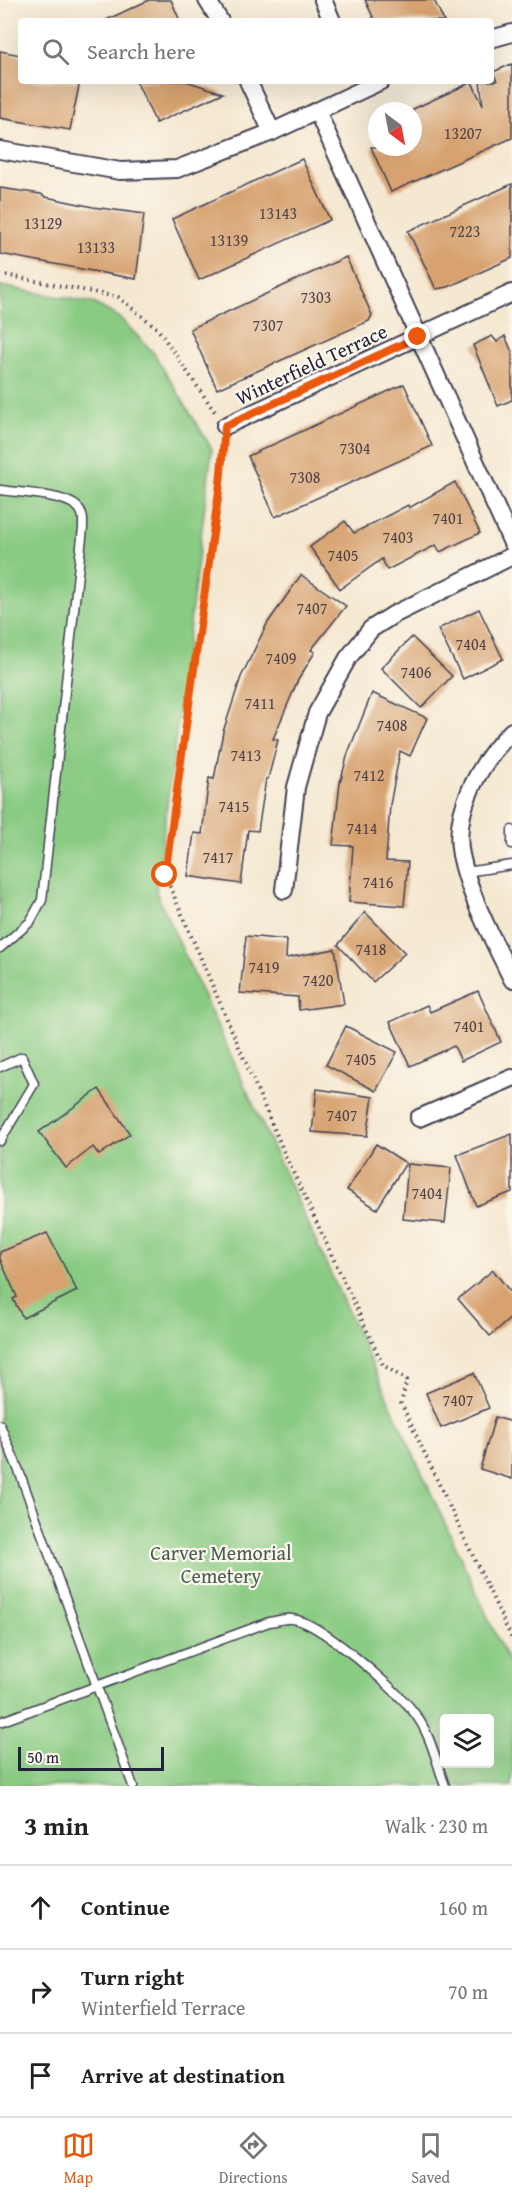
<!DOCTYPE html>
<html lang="en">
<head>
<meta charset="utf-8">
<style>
  :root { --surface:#fff; --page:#f6f6f6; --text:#222; --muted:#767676; --line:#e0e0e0; --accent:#ea580c }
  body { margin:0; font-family:"Gentium Book Plus",serif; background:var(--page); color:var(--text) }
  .controls { position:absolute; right:18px; bottom:18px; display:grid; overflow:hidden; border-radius:6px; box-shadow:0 6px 24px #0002 }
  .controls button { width:54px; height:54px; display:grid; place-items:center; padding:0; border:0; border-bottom:2px solid var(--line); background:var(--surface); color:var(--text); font:30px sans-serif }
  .compass { position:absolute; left:368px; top:102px; width:54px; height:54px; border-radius:50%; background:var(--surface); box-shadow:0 6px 24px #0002; rotate:148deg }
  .scale { position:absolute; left:18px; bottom:15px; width:146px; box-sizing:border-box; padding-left:6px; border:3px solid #22223b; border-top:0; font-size:16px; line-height:21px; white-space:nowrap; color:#22223b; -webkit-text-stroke:4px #fbf7ec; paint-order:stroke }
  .stop { position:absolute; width:18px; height:18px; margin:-14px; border:4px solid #ea580c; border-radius:50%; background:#fff }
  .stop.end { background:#ea580c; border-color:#fff; box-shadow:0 2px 6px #0008 }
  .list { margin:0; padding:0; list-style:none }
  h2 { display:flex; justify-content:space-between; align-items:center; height:78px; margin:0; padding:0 24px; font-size:26px }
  h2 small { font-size:20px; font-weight:400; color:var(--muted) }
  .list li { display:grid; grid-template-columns:39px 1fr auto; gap:18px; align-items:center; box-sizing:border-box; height:84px; padding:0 24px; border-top:2px solid var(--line) }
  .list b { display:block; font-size:22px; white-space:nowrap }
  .list p { margin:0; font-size:20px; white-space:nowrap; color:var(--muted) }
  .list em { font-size:20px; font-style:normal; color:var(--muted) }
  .icon { flex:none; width:33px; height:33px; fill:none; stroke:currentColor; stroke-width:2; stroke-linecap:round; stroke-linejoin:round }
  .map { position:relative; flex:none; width:512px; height:1786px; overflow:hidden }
  .search { position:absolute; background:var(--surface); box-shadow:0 6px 24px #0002; left:18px; right:18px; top:18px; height:66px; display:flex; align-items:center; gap:15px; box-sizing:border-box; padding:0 21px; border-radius:6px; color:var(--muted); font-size:22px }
  .sheet { height:330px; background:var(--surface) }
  nav { display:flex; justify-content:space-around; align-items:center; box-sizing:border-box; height:84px; border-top:2px solid var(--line); background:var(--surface); font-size:16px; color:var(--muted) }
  nav a { display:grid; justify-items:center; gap:3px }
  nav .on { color:var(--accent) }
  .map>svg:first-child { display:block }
</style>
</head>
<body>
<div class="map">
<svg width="512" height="1786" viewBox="0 0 512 1786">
  <rect width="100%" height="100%" fill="#fbf7ec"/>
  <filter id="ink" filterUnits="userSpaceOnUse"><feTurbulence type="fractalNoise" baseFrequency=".0167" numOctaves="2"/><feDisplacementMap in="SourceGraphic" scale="12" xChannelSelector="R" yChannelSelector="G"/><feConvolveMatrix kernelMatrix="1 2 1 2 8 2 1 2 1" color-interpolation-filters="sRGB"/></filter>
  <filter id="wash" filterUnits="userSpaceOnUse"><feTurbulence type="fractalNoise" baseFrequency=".008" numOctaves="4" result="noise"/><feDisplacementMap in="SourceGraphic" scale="24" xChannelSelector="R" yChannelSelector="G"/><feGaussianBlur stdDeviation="1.35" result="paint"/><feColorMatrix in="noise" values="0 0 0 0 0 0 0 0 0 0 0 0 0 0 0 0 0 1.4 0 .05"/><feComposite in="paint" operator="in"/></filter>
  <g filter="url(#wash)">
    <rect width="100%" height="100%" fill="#f5e8d1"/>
    <path fill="#8acb83" stroke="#56765f" stroke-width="1.5" fill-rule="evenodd" d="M0 286 93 303 119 317 153 352 212 449 156 892 512 1670V1786H0ZM444 1718H490V1764H444Z"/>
    <g id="blocks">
      <g fill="#d7a26f">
        <polygon points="149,0 171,0 180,21 104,21"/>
        <polygon points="365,0 434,0 444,21 375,21"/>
        <polygon points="0,51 21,55 21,81 80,81 70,130 0,118"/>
        <polygon points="512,64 512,138 391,192 371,147 413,147 413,109 472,82 483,106 480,81 497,81 493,72"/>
        <polygon points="136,81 186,81 223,93 156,123"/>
        <polygon points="302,159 330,220 199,280 172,219"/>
        <polygon points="512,184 512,258 448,287 436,289 408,231"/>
        <polygon points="0,188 41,194 46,197 93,207 144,214 136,279 0,254"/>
        <polygon points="346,257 372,315 369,321 217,389 190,329"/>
        <polygon points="492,336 497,342 505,336 512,352 512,400 498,406 473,345"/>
        <polygon points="404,384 432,446 275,517 248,456"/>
        <polygon points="455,482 480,533 440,552 436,545 387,570 382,559 340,589 310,547 345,521 354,533 408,505 409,508"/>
        <polygon points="301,575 346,606 311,650 315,652 298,680 273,739 278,740 268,779 266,779 258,831 248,830 241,884 188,876 194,833 202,834 209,778 214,779 223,732 241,677 267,624"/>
        <polygon points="479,609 503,659 463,679 438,629"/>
        <polygon points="412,637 452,676 421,708 381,668"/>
        <polygon points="372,693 427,718 410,756 400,751 390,805 386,861 408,862 404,906 349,902 353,846 333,845 340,783 348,753"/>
        <polygon points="365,912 405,953 373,982 338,945"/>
        <polygon points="246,936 287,940 286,958 335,949 344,1004 299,1010 298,997 240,993"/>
        <polygon points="478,991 501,1042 461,1061 454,1046 410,1066 390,1022 427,1005 430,1012"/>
        <polygon points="346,1026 397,1052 376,1091 326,1065"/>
        <polygon points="99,1089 130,1134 99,1155 93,1147 66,1168 39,1132"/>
        <polygon points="317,1089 373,1097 367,1136 312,1132"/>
        <polygon points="512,1134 512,1192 476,1206 457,1155"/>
        <polygon points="376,1144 406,1163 377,1209 347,1190"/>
        <polygon points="408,1164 451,1168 445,1223 403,1219"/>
        <polygon points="47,1233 77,1291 23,1318 13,1299 17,1297 0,1259 0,1252"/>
        <polygon points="493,1270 512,1294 512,1317 490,1336 458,1299"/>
        <polygon points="474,1373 489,1408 441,1428 426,1393"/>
        <polygon points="495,1417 512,1422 512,1479 480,1469"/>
      </g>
    </g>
  </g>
  <g filter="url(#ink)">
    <use href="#blocks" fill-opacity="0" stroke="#424052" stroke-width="1.5"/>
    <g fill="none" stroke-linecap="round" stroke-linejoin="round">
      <g stroke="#424052" stroke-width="11">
        <g id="service">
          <path d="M0 490C19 493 70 494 80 510 84 515 83 522 83 528L42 900 30 922 0 948"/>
          <polyline points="512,830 512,844"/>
          <polyline points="466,872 512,865"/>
          <polyline points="0,1067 22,1057 34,1084 0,1141"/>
          <polyline points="0,1425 19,1471 133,1786"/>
          <path d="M0 1722 269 1622C277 1621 285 1618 292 1619 319 1621 394 1688 412 1710 430 1731 436 1761 445 1786"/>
        </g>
      </g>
      <g stroke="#424052" stroke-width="20">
        <g id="minor">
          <polyline points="207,0 220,21"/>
          <polyline points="323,0 332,21"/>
          <polyline points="491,39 512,33"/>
          <polyline points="248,81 272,132"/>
          <polyline points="317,111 512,543"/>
          <polyline points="0,150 120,171 177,169 272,132 381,81"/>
          <polyline points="225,426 512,293"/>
          <path d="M512 731C481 761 452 810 461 855 470 898 493 939 512 979"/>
          <polyline points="284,890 296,787 317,713 348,658 371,629 393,615 512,556"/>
          <polyline points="419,1118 512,1078"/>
        </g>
      </g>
      <g stroke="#424052" stroke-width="4" stroke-dasharray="1.5 4.5" stroke-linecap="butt">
        <polyline points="0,274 118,297 157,328 215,412"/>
        <polyline points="224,441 220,484 165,875 287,1159 383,1365 407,1380 401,1403 512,1639"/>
      </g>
      <use href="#service" stroke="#fff" stroke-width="8"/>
      <use href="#minor" stroke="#fff" stroke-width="16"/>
    </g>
  </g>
  <g fill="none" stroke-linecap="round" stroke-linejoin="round" filter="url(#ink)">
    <polyline stroke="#ea580c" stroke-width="8" points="165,875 220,484 225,426 418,337"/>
  </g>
  <g text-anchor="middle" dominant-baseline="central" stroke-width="4.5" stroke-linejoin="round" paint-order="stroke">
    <g font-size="16" fill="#4f4248">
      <text x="463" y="133">13207</text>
      <text x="278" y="213">13143</text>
      <text x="43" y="223">13129</text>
      <text x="465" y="231">7223</text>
      <text x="229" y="240">13139</text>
      <text x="96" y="247">13133</text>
      <text x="316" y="297">7303</text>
      <text x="268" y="325">7307</text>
      <text x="355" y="448">7304</text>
      <text x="305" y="477">7308</text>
      <text x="448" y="518">7401</text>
      <text x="398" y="537">7403</text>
      <text x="343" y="555">7405</text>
      <text x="312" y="608">7407</text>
      <text x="471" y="644">7404</text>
      <text x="281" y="658">7409</text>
      <text x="416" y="672">7406</text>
      <text x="260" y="703">7411</text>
      <text x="392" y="725">7408</text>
      <text x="246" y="755">7413</text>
      <text x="369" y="775">7412</text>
      <text x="234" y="806">7415</text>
      <text x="362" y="828">7414</text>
      <text x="218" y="857">7417</text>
      <text x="378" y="882">7416</text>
      <text x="371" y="949">7418</text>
      <text x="264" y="967">7419</text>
      <text x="318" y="980">7420</text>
      <text x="469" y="1026">7401</text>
      <text x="361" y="1059">7405</text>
      <text x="342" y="1115">7407</text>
      <text x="427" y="1193">7404</text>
      <text x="458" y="1400">7407</text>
    </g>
    <g font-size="20" fill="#22223b" stroke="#fbf7ec">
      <text transform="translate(311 364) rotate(-25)">Winterfield Terrace</text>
    </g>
    <g font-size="20" fill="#465d54" stroke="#fbf7ec">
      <text x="221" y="1552">Carver Memorial<tspan x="221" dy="23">Cemetery</tspan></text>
    </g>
  </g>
</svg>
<div class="controls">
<button><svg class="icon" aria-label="layers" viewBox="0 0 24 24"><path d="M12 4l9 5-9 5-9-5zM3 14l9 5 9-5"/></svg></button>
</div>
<svg class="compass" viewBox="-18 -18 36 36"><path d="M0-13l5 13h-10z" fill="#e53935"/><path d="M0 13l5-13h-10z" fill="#767676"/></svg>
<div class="scale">50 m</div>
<div class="stop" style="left:165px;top:875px"></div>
<div class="stop end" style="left:418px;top:337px"></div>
<div class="search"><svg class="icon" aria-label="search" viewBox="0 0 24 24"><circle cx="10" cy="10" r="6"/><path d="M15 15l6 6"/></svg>Search here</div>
</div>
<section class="sheet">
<h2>3 min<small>Walk · 230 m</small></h2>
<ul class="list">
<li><svg class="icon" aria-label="ahead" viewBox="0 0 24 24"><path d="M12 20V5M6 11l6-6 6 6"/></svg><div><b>Continue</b></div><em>160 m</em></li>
<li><svg class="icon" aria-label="right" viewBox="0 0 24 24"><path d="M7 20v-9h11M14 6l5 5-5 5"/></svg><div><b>Turn right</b><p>Winterfield Terrace</p></div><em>70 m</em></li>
<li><svg class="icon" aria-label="arrive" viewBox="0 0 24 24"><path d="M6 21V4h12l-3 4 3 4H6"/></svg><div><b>Arrive at destination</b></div></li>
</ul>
</section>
<nav>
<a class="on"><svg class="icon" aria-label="map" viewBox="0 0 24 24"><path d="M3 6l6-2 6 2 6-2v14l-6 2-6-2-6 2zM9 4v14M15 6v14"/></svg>Map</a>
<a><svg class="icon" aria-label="directions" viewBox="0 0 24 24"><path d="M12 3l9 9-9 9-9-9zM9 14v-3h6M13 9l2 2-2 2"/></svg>Directions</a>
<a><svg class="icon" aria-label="saved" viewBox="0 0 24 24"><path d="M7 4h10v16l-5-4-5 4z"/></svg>Saved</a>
</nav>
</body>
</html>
